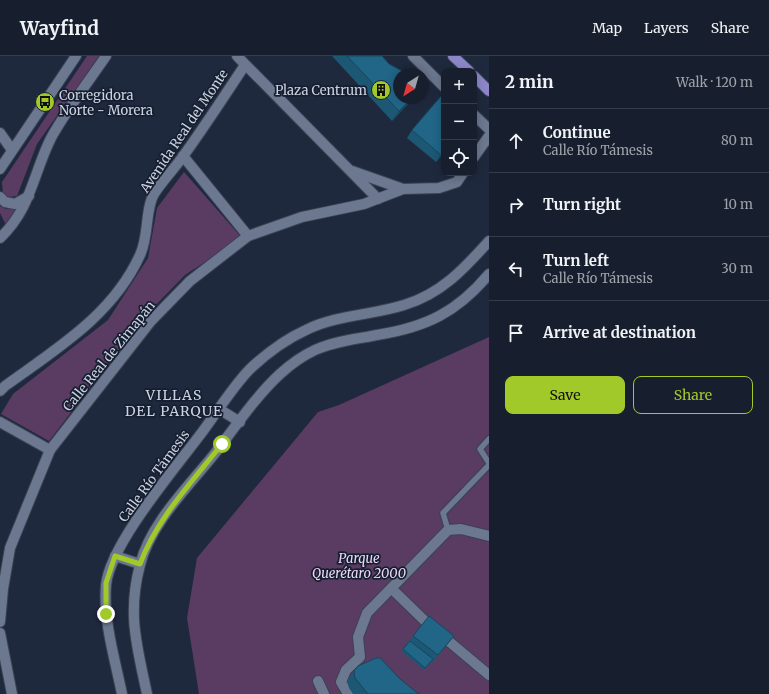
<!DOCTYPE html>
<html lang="en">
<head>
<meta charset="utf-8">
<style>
  :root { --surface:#171f2e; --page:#242c3a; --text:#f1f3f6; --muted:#9ea2aa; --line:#363d4a; --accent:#a1c92a }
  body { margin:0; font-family:Merriweather,serif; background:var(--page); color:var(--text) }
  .controls { position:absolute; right:12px; top:12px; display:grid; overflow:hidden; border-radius:8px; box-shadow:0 2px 10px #0003 }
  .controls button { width:36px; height:36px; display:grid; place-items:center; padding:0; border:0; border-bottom:1px solid var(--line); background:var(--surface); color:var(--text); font:20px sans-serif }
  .compass { position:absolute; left:393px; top:12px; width:36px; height:36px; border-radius:50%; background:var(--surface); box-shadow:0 2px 10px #0003; rotate:217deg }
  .stop { position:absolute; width:12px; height:12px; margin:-9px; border:3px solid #a1c92a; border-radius:50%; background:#fff }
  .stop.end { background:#a1c92a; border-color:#fff; box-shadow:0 1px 4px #0008 }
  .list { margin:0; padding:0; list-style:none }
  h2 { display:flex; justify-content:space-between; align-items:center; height:52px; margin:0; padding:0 16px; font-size:17px }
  h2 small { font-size:13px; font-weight:400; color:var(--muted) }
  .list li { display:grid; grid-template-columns:26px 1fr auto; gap:12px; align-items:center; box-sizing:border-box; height:64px; padding:0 16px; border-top:1px solid var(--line) }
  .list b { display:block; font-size:15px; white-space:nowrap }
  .list p { margin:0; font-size:13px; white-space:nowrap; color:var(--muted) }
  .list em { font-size:13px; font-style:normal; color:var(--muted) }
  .actions { display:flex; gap:8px; padding:12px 16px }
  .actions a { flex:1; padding:9px 0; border:1px solid var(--accent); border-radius:8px; text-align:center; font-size:14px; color:var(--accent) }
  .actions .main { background:var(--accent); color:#111 }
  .icon { flex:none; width:22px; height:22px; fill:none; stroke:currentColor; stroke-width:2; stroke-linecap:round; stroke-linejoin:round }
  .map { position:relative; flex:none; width:489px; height:638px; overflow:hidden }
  header { display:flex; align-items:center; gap:24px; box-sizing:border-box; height:56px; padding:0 20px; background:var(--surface); border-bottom:1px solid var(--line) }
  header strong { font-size:19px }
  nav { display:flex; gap:22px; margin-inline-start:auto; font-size:14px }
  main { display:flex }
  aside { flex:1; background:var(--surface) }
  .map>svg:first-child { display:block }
</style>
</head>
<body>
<header>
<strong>Wayfind</strong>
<nav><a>Map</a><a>Layers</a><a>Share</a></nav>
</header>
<main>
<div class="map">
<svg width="489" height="638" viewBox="0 0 489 638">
  <rect width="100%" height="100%" fill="#1f293d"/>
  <g fill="#5a3b62">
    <polygon points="87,0 99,0 37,88 17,140 8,141 3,138 2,126"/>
    <polygon points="184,116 242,182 185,219 145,260 49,385 1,358 13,338 108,264 148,202 157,152"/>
    <polygon points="0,150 6,153 16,153 6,169 0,157"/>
    <polygon points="489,281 489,638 199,638 187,562 197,502 318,356 339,349"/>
  </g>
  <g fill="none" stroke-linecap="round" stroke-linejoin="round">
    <g stroke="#3b4354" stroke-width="8">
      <g id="lane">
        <polyline points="489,383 480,393 489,407"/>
        <polyline points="448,474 443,457 489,409"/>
      </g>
    </g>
    <g stroke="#3b4354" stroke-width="12">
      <g id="street">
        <polyline points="237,0 378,143"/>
        <polyline points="0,77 12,94"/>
        <polyline points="183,100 248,180"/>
        <polyline points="474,101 489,80"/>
        <polyline points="352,115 403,133"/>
        <path d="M0 335 5 330C56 293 113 259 140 199 149 181 145 153 154 138 163 124 175 112 184 99 205 70 225 39 245 9"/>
        <polyline points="219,353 240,366"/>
        <polyline points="0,366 50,394"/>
        <polyline points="115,500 140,508"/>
        <polyline points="392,533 427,567 489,619"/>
        <polyline points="0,566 3,533 10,492 50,394 151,265 190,225 248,180 302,161 364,148 403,133 439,132 457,126 463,117"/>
        <polyline points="0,577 12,638"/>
        <polyline points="318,625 324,638"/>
        <path d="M122 638C115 603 103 565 106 529 110 488 177 410 203 375 217 356 234 329 250 313 267 297 286 283 306 274 336 259 373 259 404 249 441 238 464 213 489 185"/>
        <path d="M147 638C137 590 127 558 140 509 150 467 190 429 216 396 235 371 257 339 280 318 291 308 302 300 315 294 334 285 357 283 377 279 427 271 457 256 489 218"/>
        <polyline points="348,638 341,626 346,614 360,601 358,581 367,557 448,474 461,473 489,480"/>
      </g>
    </g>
    <g stroke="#3b4354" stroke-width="12">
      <g id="secondary">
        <polyline points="413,0 444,31"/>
        <polyline points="474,59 489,73"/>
        <polyline points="0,113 76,0"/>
        <polyline points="0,141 5,146 15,148 29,140"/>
        <path d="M0 182C31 153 33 118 51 82 65 56 89 25 106 0"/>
      </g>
    </g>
    <g stroke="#3b4354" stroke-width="12">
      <g id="primary">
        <polyline points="453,0 469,15"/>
        <polyline points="474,20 489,35"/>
      </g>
    </g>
    <use href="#lane" stroke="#6c788f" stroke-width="5.5"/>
    <use href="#street" stroke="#6c788f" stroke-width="10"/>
    <use href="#secondary" stroke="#6c788f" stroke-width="10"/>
    <use href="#primary" stroke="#8d87ca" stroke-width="10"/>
  </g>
  <g fill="#1c5774">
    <polygon points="332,0 382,0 399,42 414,42 392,65"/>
    <polygon points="444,40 444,97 436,106 407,82 412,74"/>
    <polygon points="413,580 454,580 448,587 432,607 431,606 424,614 401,595"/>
    <polygon points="358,610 400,623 416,636 420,638 353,638 349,632 347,625"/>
  </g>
  <g fill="#17475e">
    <polygon points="412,42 414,42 392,65 399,55"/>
    <polygon points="444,95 444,97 436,106 441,99"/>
  </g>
  <g fill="#216587" stroke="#17475e">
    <polygon points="347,0 382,0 389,8 402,15 413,18 399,18 399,42 412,42 399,55"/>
    <polygon points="423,21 427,26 423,30"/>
    <polygon points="442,39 444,40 444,95 441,99 412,74"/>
    <polygon points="429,560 454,580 438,599 413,580"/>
    <polygon points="410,585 433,603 425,612 403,593"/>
    <polygon points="376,602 380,602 400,623 416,636 420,638 368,638 355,622 354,615 358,610"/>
  </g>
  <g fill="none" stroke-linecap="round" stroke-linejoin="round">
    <path stroke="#a1c92a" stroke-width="5" d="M106 558V527L115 500 140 508C157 462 192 426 222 388"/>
  </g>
  <defs>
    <g id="building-disc" transform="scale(1)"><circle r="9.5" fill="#a1c92a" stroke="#161f32"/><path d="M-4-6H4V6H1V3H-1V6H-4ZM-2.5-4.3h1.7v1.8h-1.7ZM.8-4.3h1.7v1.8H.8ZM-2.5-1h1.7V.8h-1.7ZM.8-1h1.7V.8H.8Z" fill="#111"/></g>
    <g id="bus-disc" transform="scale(1)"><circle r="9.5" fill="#a1c92a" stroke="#161f32"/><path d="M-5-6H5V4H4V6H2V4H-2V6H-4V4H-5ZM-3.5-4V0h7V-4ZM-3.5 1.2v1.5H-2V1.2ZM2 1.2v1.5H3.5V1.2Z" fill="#111"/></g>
  </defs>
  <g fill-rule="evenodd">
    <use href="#building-disc" x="381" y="34"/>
    <use href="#bus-disc" x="45" y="46"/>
  </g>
  <g text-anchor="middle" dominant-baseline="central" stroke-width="3.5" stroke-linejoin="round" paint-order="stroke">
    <g font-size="13" fill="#cbd2df" stroke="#161f32" text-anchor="end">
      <text x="367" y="34">Plaza Centrum</text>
      <text x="59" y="39" text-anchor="start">Corregidora<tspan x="59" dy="15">Norte - Morera</tspan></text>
    </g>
    <g font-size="13" fill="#cbd2df" stroke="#161f32">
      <text transform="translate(184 75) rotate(-56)">Avenida Real del Monte</text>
      <text transform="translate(109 300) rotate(-51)">Calle Real de Zimapán</text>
      <text transform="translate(154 420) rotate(-54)">Calle Río Támesis</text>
    </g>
    <g font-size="13" font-style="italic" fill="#efd8f6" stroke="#161f32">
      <text x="359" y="502">Parque<tspan x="359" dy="15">Querétaro 2000</tspan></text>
    </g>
    <g font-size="14" letter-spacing="1" fill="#cbd2df" stroke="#161f32">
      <text x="174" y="339">VILLAS<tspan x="174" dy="16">DEL PARQUE</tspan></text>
    </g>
  </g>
</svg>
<div class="controls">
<button>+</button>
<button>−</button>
<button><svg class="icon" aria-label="locate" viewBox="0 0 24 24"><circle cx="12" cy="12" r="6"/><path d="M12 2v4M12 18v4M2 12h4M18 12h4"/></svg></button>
</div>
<svg class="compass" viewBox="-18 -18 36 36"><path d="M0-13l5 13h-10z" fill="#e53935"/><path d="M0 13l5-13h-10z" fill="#9ea2aa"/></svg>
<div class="stop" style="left:222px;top:388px"></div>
<div class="stop end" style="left:106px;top:558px"></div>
</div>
<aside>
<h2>2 min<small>Walk · 120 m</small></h2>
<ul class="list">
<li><svg class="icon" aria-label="ahead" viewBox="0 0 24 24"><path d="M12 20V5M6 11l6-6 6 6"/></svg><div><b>Continue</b><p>Calle Río Támesis</p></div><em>80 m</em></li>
<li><svg class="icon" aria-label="right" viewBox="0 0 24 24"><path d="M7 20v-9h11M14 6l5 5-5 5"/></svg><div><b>Turn right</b></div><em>10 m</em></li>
<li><svg class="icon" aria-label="left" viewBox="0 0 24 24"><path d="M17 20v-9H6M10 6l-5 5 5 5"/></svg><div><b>Turn left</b><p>Calle Río Támesis</p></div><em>30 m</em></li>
<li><svg class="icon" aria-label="arrive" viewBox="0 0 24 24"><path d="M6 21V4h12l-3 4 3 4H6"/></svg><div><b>Arrive at destination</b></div></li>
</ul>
<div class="actions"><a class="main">Save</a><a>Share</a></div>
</aside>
</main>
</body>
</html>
